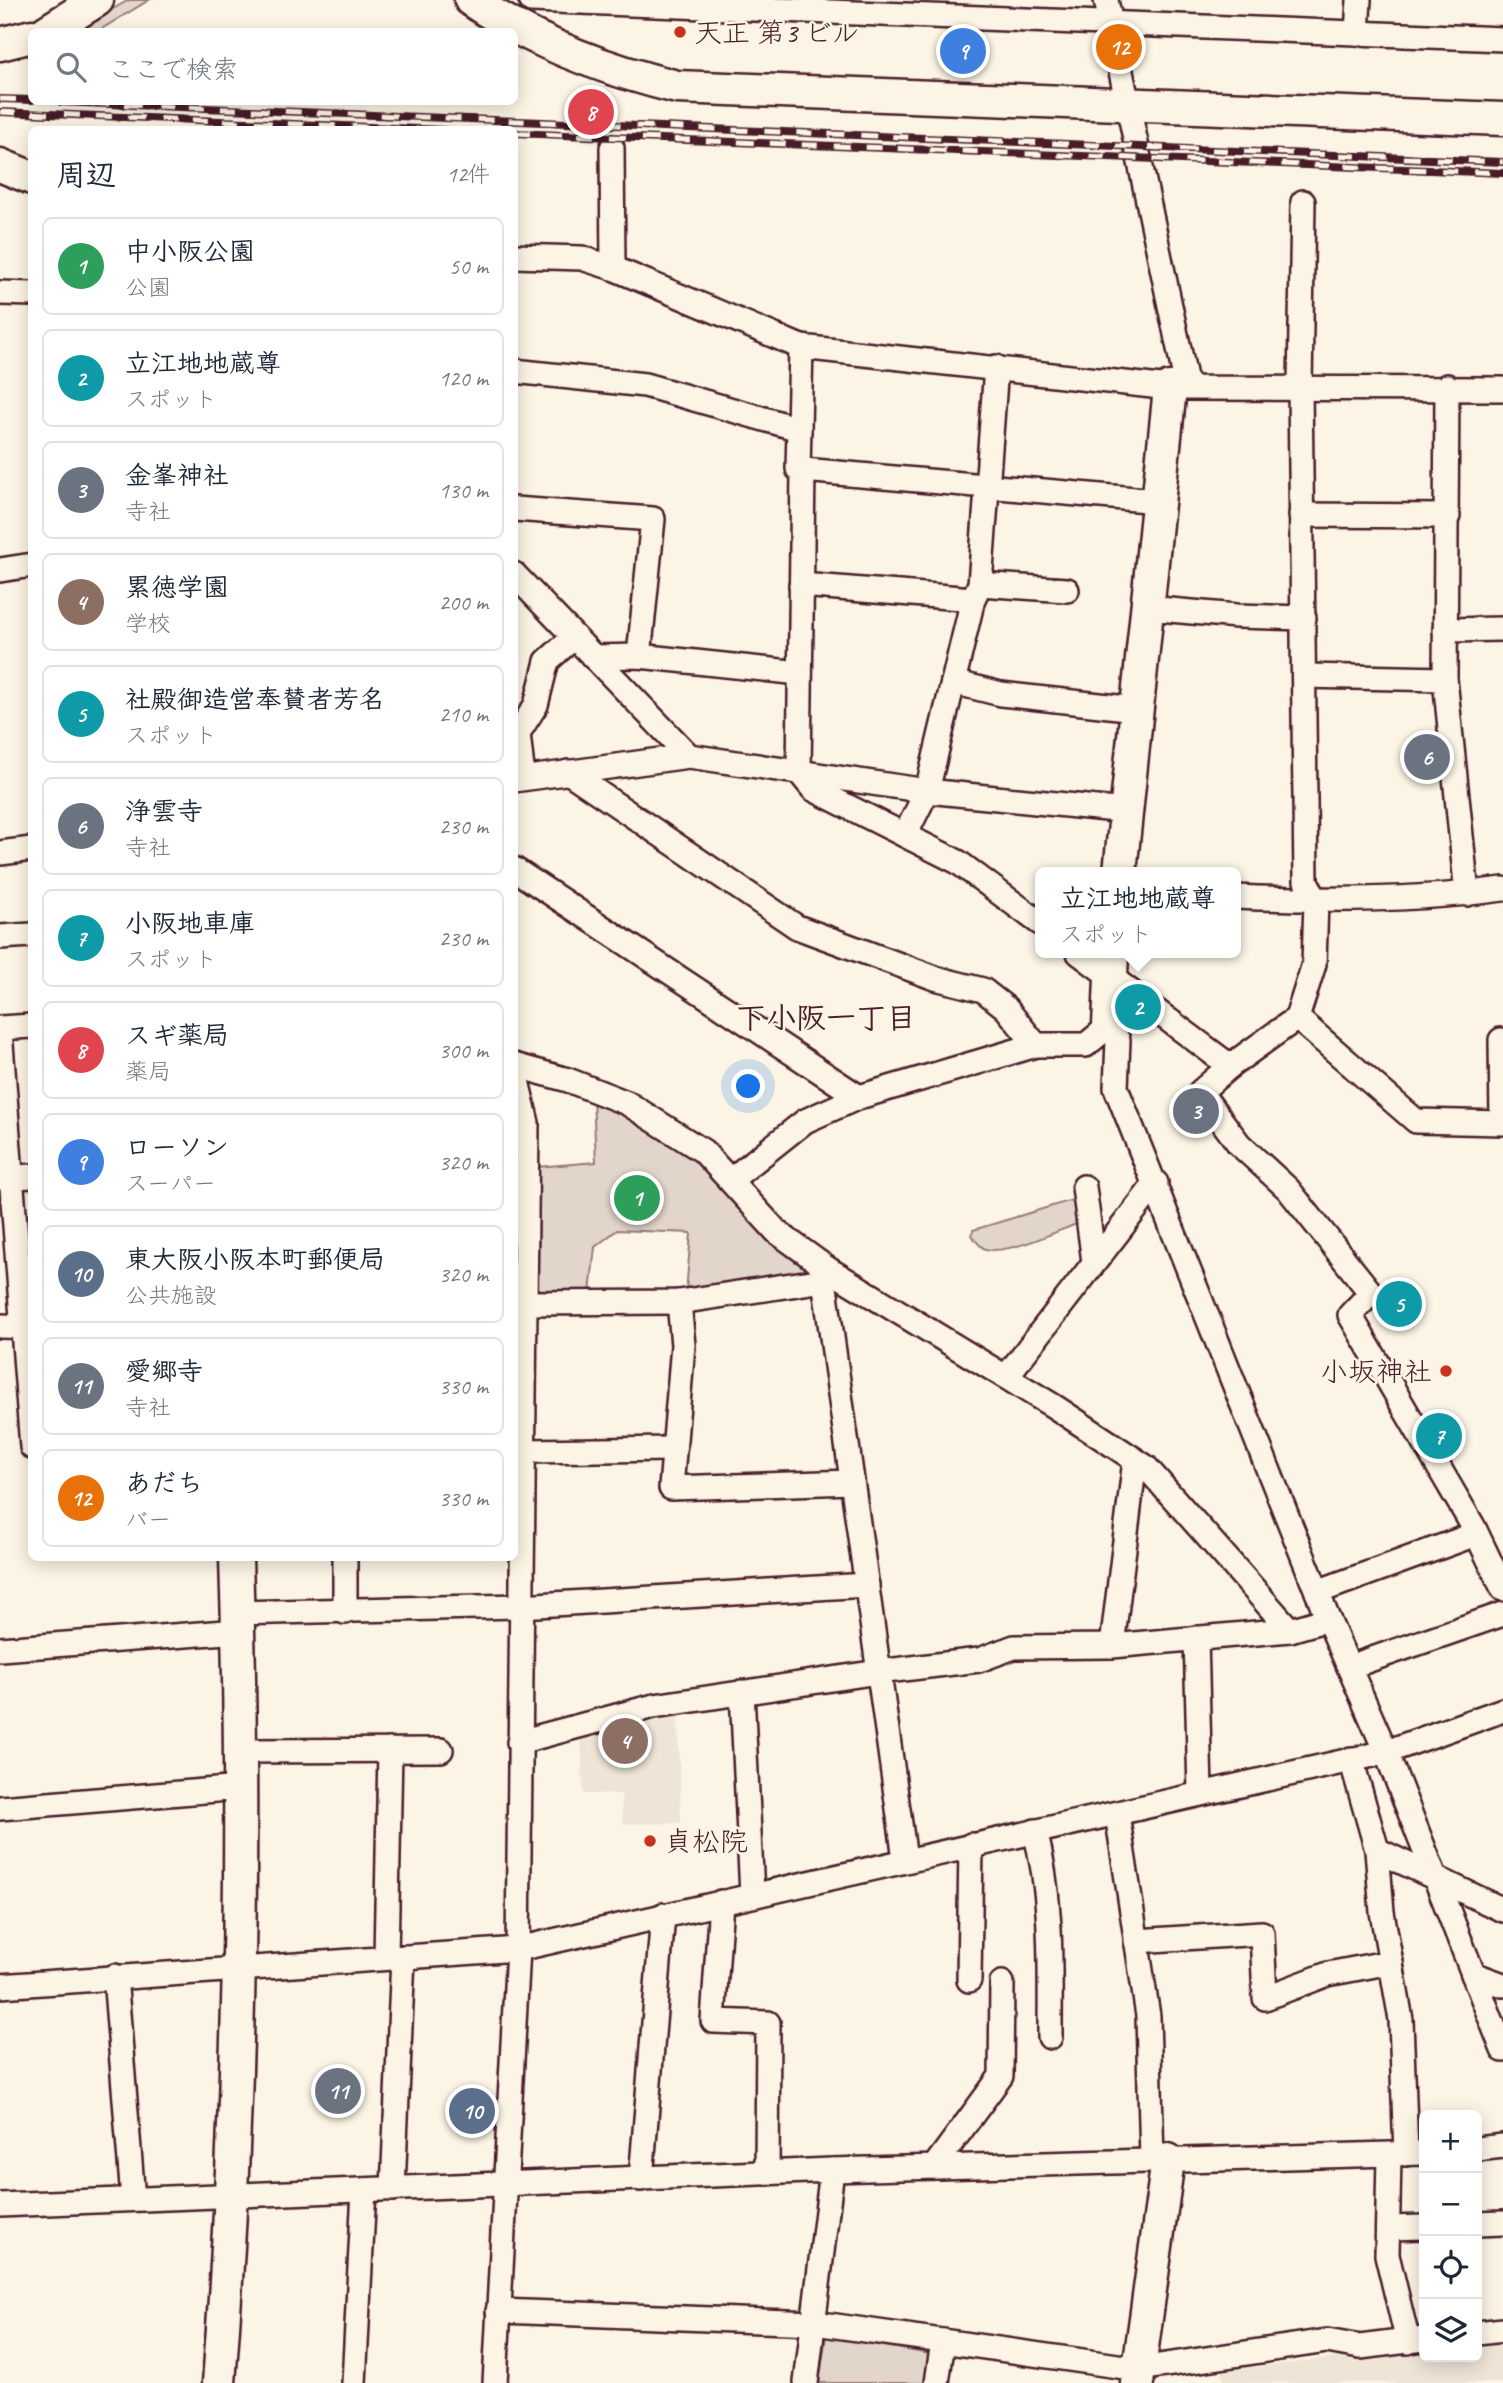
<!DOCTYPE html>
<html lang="ja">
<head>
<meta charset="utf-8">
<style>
  :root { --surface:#fff; --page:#f2f2f3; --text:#1f2937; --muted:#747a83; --line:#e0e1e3; --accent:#c8321e }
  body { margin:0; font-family:Caveat,"Klee One",sans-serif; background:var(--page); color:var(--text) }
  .controls { position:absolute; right:21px; bottom:21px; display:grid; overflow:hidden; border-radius:10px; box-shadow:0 4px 18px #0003 }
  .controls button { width:63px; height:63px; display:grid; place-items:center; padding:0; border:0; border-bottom:2px solid var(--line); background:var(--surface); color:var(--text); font:35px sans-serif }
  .you { position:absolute; left:749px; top:1087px; width:24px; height:24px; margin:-18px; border:5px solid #fff; border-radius:50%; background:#1a73e8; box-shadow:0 0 0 10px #1a73e833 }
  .badge { display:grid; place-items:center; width:46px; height:46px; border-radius:50%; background:var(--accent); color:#fff; font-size:23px; font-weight:700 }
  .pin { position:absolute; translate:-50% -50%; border:4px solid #fff; box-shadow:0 2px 7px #0006 }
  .popup { position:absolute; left:1035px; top:867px; width:206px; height:91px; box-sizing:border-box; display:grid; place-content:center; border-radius:10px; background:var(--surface); filter:drop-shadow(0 2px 5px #0005); font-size:23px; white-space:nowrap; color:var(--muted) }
  .popup b { font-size:26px; color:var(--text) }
  .popup::after { content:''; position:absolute; left:50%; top:100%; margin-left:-14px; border:14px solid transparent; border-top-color:var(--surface) }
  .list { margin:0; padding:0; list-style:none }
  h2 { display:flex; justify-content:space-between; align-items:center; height:91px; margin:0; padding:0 28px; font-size:30px }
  h2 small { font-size:23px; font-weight:400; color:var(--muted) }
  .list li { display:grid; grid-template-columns:46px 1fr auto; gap:21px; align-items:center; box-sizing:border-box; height:98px; margin:0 14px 14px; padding:0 14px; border:2px solid var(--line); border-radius:10px }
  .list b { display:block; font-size:26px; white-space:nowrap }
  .list p { margin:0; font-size:23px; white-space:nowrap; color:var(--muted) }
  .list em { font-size:23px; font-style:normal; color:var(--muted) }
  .icon { flex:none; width:38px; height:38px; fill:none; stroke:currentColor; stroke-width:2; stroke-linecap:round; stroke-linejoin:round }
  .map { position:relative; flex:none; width:1503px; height:2383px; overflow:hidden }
  .search { position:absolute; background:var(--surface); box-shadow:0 4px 18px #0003; left:28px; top:28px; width:490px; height:77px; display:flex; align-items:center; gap:18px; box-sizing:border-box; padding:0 24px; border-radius:10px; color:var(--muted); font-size:26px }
  .panel { position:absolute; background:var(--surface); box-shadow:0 4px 18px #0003; left:28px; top:126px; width:490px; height:1435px; border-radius:10px }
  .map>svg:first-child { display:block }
</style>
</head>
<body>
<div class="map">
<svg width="1503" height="2383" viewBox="0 0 1503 2383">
  <rect width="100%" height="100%" fill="#fcf5e5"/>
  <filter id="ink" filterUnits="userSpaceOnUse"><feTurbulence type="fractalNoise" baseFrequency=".0143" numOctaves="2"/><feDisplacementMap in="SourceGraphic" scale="14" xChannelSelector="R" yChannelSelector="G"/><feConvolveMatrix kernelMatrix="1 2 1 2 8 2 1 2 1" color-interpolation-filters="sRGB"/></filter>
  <g filter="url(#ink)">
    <g fill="#eee5d7">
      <polygon points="678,1712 681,1823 623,1824 621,1794 583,1794 581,1733"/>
      <polygon points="1503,2337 1503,2383 1224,2383 1222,2371 1424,2347 1424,2357 1477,2357 1477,2340"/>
    </g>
    <g fill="#e2d5ca" stroke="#967a7a" stroke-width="2">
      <polygon points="129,0 149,0 98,31 72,32"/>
      <polygon points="593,1098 703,1158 817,1272 686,1292 691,1233 617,1230 595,1247 590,1293 536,1294 537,1167 596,1162"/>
      <path d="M1072 1200 1077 1204 1079 1223C1055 1232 1018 1250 993 1250 983 1251 977 1243 972 1235L973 1230Z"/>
      <polygon points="826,2336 930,2354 926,2383 819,2383"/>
    </g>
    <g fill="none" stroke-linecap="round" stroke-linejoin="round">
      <g stroke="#4a1f2b" stroke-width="28">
        <g id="street">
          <polyline points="531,0 1503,39"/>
          <polyline points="1106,0 1187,387"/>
          <polyline points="1357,33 1359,0"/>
          <polyline points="612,148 613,268"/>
          <polyline points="1303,202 1300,387 1306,881 1316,901 1314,964 1297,1018 1230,1066 1200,1092 1239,1144 1288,1189 1371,1293 1350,1315 1473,1526 1503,1589"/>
          <polyline points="514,256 582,258 613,268 801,347 1170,388 1503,389"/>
          <polyline points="0,293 32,294"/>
          <polyline points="801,347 798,469 803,470 799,772 813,789 958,862 1040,923"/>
          <polyline points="514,371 645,385 799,429"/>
          <polyline points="1447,386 1445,679 1467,894"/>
          <polyline points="803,470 1158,501"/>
          <polyline points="514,509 653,519 639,656"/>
          <polyline points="1301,515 1448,516"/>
          <polyline points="0,570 32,565"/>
          <polyline points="514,574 689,756"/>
          <polyline points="980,584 1067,590"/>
          <polyline points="801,585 973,599"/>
          <polyline points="1147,608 1237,616 1304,618"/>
          <polyline points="1445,630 1503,629"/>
          <polyline points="593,657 639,656 800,673"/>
          <polyline points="1304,676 1445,679"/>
          <polyline points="953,682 1001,694 1136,709"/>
          <polyline points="568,772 797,927 935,978 983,990 1006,1008 1036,1045"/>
          <polyline points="523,778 518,733 536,705 547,661 573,638"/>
          <polyline points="514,780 689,756 927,791 1126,811"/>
          <polyline points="905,835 927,791 973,599 980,584 996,367"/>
          <polyline points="0,853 32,849"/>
          <polyline points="514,869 859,1097 1036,1045 1086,1045 1109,1026 1118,1040 1116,1088 1328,1619 1386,1752 1503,2050"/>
          <path d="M1236 897C1325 901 1415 901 1503 889"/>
          <polyline points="0,937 32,935"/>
          <polyline points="1079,953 1230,1066"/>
          <polyline points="1297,1018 1416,1121 1503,1123"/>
          <polyline points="0,1028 32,1026"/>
          <polyline points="0,1031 32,1447"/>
          <polyline points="1501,1040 1502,1122"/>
          <polyline points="514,1065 568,1080 627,1103 703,1151 777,1232 828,1269 1055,1407 1146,1467 1290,1630"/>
          <polyline points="0,1178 32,1176"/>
          <polyline points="732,1179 805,1121 859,1097"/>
          <polyline points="1084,1187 1094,1262"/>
          <polyline points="828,1269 824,1280 905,1859"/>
          <polyline points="679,1302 683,1345 671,1488 852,1482"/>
          <polyline points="524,1303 679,1302 824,1280"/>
          <polyline points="0,1326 32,1327"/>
          <polyline points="1006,1377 1156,1183"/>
          <polyline points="524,1451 674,1449"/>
          <polyline points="345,1558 345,1612"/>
          <polyline points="1317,1592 1476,1534"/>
          <polyline points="238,1613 520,1606 867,1585"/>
          <polyline points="1196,1638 1200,1792"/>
          <polyline points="1112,1646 1135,1460"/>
          <polyline points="0,1649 239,1631"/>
          <polyline points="1349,1667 1503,1614"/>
          <polyline points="742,1692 752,1894"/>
          <polyline points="519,1742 654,1706 878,1672 979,1660 1014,1647 1112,1646 1290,1630 1328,1619"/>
          <polyline points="240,1751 441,1750"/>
          <polyline points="1351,1759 1377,1850 1382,1912 1401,2020 1406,2154"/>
          <polyline points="0,1808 240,1788"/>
          <polyline points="1117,1814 1148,2016 1152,2160"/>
          <path d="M1035 1831C1053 1899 1050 1967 1050 2037"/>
          <polyline points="1377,1850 1503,1910"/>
          <polyline points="721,1902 713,2021 768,2023 767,2173"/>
          <polyline points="1136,1941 1262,1933 1265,1998 1328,1974 1391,1962"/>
          <polyline points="386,1958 390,1750"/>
          <polyline points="1473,1974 1503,1985"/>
          <polyline points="115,1976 133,2199"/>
          <polyline points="969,1980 971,1845"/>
          <polyline points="0,1986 518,1949 1386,1752 1503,1710"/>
          <polyline points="1477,2149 1503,2146"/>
          <polyline points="1389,2155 1387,2255 1408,2342"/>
          <polyline points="934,2167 1001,2076 1002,1983"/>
          <polyline points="641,2179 663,1915"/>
          <polyline points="393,2189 403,1957"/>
          <polyline points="0,2205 832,2170 1424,2153"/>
          <polyline points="1477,2224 1503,2223"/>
          <polyline points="1388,2228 1424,2227"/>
          <polyline points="498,2311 815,2323 1139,2369 1327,2341 1360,2347 1424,2339"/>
          <polyline points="1477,2333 1503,2330"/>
          <polyline points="354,2383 364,2190"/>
          <polyline points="495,2383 518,1949 527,1123 514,1068"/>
          <polyline points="806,2383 832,2170"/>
          <polyline points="937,2383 943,2341"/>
        </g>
      </g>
      <g stroke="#4a1f2b" stroke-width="37">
        <g id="secondary">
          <path d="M471 0C534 43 603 69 677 87L1503 119"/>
          <polyline points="46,32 97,0"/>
          <polyline points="0,44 32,36"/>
          <polyline points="0,165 32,178"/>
          <polyline points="1120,872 1170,388"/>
          <polyline points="1109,1026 1112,953"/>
          <path d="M219 2383C240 2108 245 1833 236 1558"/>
          <polyline points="1137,2383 1168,2160"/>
        </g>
      </g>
      <use href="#street" stroke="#fcf5e5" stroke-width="23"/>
      <use href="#secondary" stroke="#fcf5e5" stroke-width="32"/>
      <g stroke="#4a1f2b" stroke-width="8">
        <g id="rail">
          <polyline points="0,99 32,100"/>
          <polyline points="61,102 1503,162"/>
          <polyline points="0,112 443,130"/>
          <polyline points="514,133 1503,173"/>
        </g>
      </g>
      <use href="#rail" stroke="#fcf5e5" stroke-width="5" stroke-dasharray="16" stroke-linecap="butt"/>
    </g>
  </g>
  <g fill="#c8321e" stroke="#fcf5e5" stroke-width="2.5">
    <circle cx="680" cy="32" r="7"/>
    <circle cx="1446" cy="1371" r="7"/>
    <circle cx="650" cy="1841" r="7"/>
  </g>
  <g text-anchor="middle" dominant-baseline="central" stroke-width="5" stroke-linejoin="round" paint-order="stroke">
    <g font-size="28" fill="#4a1f2b" stroke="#fcf5e5" text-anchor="start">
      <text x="694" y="32">天正 第3 ビル</text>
      <text x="1432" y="1371" text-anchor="end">小坂神社</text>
      <text x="664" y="1841">貞松院</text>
    </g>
    <g font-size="30" font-weight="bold" fill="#4a1f2b" stroke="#fcf5e5">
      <text x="826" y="1018">下小阪一丁目</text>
    </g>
  </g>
</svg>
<div class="controls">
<button>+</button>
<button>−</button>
<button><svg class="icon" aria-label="locate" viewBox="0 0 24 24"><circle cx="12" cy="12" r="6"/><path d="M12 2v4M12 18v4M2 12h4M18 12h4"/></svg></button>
<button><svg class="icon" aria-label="layers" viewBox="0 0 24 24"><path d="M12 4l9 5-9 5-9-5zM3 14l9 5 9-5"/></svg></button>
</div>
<div class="you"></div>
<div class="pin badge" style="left:637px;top:1198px;background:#2e9e5b">1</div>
<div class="pin badge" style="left:1138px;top:1007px;background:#0f9aa8">2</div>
<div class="popup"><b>立江地地蔵尊</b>スポット</div>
<div class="pin badge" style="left:1196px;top:1111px;background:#6b7280">3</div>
<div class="pin badge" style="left:625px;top:1741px;background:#8d6e63">4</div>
<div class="pin badge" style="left:1399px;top:1304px;background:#0f9aa8">5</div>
<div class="pin badge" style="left:1427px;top:757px;background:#6b7280">6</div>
<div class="pin badge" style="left:1439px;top:1436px;background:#0f9aa8">7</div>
<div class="pin badge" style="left:591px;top:112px;background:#e0444e">8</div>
<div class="pin badge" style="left:963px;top:51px;background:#3f7fe0">9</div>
<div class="pin badge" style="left:472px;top:2111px;background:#5c6f8a">10</div>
<div class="pin badge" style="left:338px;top:2091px;background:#6b7280">11</div>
<div class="pin badge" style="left:1119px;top:47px;background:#e8710a">12</div>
<div class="search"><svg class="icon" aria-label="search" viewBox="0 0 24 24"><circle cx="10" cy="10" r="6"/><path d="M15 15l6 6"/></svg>ここで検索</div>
<section class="panel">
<h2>周辺<small>12件</small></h2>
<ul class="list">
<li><span class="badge" style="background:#2e9e5b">1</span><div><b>中小阪公園</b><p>公園</p></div><em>50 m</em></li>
<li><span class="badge" style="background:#0f9aa8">2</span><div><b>立江地地蔵尊</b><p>スポット</p></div><em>120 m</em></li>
<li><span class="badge" style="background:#6b7280">3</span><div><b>金峯神社</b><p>寺社</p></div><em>130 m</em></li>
<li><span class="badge" style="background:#8d6e63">4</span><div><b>累徳学園</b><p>学校</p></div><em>200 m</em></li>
<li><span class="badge" style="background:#0f9aa8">5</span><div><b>社殿御造営奉賛者芳名</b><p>スポット</p></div><em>210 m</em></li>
<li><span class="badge" style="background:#6b7280">6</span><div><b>浄雲寺</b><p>寺社</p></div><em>230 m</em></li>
<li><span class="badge" style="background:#0f9aa8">7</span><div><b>小阪地車庫</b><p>スポット</p></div><em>230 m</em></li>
<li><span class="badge" style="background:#e0444e">8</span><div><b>スギ薬局</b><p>薬局</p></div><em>300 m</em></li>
<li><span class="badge" style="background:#3f7fe0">9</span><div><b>ローソン</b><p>スーパー</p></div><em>320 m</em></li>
<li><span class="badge" style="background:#5c6f8a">10</span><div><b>東大阪小阪本町郵便局</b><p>公共施設</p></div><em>320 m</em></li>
<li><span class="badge" style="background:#6b7280">11</span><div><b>愛郷寺</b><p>寺社</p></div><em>330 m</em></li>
<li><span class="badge" style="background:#e8710a">12</span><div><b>あだち</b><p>バー</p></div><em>330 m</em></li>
</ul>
</section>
</div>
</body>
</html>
